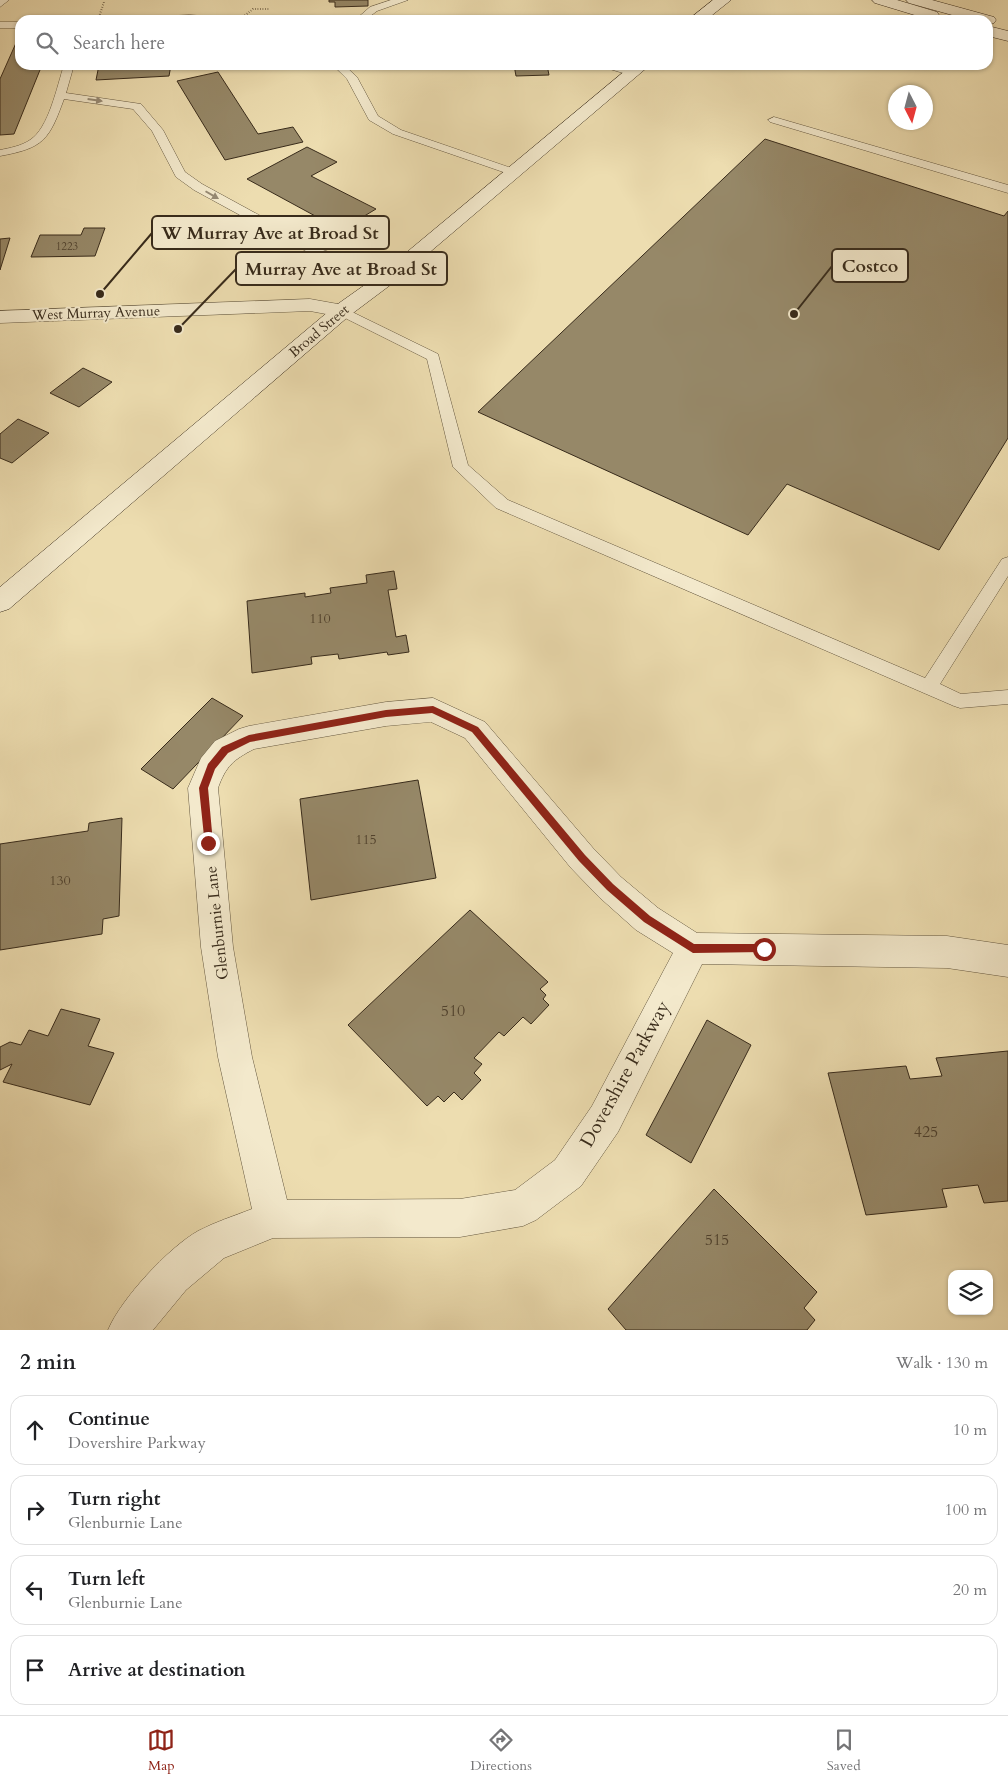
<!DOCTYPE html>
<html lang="en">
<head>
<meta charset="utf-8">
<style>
  :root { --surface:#fff; --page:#f2f2f2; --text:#202124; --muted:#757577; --line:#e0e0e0; --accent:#8f2418 }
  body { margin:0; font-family:Cardo,serif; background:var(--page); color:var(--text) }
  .controls { position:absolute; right:15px; bottom:15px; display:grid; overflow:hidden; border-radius:10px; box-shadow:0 1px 4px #0004 }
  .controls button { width:45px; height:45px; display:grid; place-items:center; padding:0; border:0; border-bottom:1px solid var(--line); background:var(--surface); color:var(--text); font:25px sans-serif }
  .compass { position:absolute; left:888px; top:85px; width:45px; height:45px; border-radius:50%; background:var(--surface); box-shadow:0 1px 4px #0004; rotate:174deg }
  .stop { position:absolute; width:15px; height:15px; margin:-11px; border:4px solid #8f2418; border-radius:50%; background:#fff }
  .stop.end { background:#8f2418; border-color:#fff; box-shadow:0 1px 5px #0008 }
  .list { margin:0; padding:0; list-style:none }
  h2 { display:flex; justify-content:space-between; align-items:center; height:65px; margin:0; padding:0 20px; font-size:21px }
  h2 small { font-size:16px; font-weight:400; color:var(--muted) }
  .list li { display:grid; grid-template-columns:32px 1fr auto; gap:15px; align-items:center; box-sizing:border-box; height:70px; margin:0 10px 10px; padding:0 10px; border:1px solid var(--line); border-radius:15px }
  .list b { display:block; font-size:19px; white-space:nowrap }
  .list p { margin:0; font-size:16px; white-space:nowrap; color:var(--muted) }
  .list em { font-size:16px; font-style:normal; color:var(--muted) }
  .icon { flex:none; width:28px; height:28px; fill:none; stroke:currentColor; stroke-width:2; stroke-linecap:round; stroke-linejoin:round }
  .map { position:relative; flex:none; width:1008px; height:1330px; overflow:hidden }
  .search { position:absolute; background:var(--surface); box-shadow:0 1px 4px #0004; left:15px; right:15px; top:15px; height:55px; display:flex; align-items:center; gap:12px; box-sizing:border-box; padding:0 18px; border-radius:15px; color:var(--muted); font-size:19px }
  .sheet { height:385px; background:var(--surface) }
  nav { display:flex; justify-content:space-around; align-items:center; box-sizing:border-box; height:70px; border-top:1px solid var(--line); background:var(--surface); font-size:14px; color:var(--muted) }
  nav a { display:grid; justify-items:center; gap:2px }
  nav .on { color:var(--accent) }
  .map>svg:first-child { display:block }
</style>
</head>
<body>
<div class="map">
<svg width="1008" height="1330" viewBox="0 0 1008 1330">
  <rect width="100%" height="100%" fill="#edddb0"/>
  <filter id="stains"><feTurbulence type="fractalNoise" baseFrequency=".004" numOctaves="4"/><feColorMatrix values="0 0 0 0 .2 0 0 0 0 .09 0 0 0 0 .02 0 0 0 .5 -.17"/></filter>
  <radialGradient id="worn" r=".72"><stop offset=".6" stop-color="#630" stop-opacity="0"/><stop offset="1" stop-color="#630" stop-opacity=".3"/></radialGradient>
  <g fill="#968868" stroke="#382b1b">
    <polygon points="329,0 368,0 368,6 335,7 335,2 329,2"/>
    <polygon points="544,16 544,18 551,18 551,20 504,20 503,18"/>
    <polygon points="16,43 20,43 20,65 42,65 14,134 0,135 0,79"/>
    <polygon points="99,65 171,65 169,76 96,80"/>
    <polygon points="514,65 547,65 549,75 516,76"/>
    <polygon points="218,72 258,134 293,127 303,142 225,160 177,81"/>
    <polygon points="765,139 1004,216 1008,211 1008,438 939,550 787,484 748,535 478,412"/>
    <polygon points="307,147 337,162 311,176 376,209 341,230 247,179"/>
    <polygon points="84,228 105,228 95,256 31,257 40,235 81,235"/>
    <polygon points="10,238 0,270 0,239"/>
    <polygon points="83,368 112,382 79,407 50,393"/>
    <polygon points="18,419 49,433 12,463 0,458 0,434"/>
    <polygon points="394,571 397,589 388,590 396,637 406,635 409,652 388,655 387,652 339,659 338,654 311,657 312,664 252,673 247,601 305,593 305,597 331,593 330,588 367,583 366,575"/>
    <polygon points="212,698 243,716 173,789 141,769"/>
    <polygon points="418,780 436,878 311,900 300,799"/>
    <polygon points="122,818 119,916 103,919 102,934 0,950 0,844 88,831 89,823"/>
    <polygon points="470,910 548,982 540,989 546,995 543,999 549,1005 531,1024 523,1017 504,1036 499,1032 474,1058 482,1064 474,1073 481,1080 462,1100 454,1092 444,1102 438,1096 427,1106 348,1025"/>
    <polygon points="61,1009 100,1019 88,1046 114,1053 90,1105 3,1082 12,1064 0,1070 0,1047 10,1042 21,1045 29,1030 48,1036"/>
    <polygon points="707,1020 751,1045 691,1163 646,1135"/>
    <polygon points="1008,1051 1008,1201 984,1203 978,1185 942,1189 947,1207 866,1215 828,1073 906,1066 910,1079 942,1076 936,1058"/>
    <polygon points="714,1189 817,1292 804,1308 815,1320 807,1330 626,1330 608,1309"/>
  </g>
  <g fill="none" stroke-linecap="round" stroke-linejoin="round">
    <g stroke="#655840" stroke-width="1">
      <g id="service">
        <polygon points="0,0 9,0 0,7"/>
        <polygon points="391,0 408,0 377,11 365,20 355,20 370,7"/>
        <polygon points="190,15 217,17 222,20 147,20 152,17"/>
        <rect x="0" y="22" width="20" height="6"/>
        <path d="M64 65H74L66 93 141 104 163 130 185 172 202 184 323 250 395 273 396 276 390 280 315 256 194 190 176 177 152 131 133 109 64 99C49 140 44 148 0 156V150C10 148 21 146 30 140 49 128 57 86 64 65Z"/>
        <polygon points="333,65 344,65 357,77 378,116 401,130 517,170 519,172 513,176 509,174 393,134 369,120 347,79"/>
        <polygon points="602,65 618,65 637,71 638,73 633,76 603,67"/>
        <polygon points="774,117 1008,185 1008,193 770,122 768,120"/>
        <polygon points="342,307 438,354 468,465 508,500 925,678 1002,559 1008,557 1008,576 940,684 961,694 1008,690 1008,704 960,708 954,706 496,508 453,467 427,359 337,314 335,311 337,308"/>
      </g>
    </g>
    <g stroke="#655840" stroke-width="1">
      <path id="minor" d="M433 698 485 722 593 848 621 877 658 908 697 933 947 936 1008 945V977L947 968 702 964 618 1132 581 1186 536 1220 523 1226 460 1237 273 1238 224 1258 186 1290 153 1330H108C121 1299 168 1248 198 1231 215 1222 234 1216 252 1209L218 1057 201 947 188 788 201 758 215 741 239 729 249 726 386 702ZM431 722 465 738 571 868 599 897 636 930 673 953 592 1106 555 1160 515 1190 460 1199 287 1200 252 1057 233 947 218 788C226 766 233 760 254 749L386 726Z"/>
    </g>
    <g stroke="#655840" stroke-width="1">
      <polygon id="tertiary" points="310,299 349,306 353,311 349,316 342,317 310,311 0,323 0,311"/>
    </g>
    <g stroke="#382b1b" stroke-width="1">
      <g id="secondary">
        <polygon points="713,0 731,0 706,20 688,20"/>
        <polygon points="872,0 897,0 937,12 939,15 937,18 931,20 875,3"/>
        <polygon points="906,0 932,0 994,17 996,20 994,23 988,25 988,20 970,20 909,3"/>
        <polygon points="988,26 1008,31 1008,41 988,36"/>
        <polygon points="632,65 650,65 397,280 349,316 9,609 0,612 0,587 335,306 383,272"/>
      </g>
    </g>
    <g stroke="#382b1b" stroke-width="2" stroke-dasharray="0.5 2" stroke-linecap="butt">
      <polyline points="99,17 104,2"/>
      <polyline points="243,17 253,9 270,9"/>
    </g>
    <use href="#service" fill="#f3e9cc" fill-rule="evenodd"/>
    <use href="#minor" fill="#f3e9cc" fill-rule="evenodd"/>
    <use href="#tertiary" fill="#f3e9cc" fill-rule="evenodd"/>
    <use href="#secondary" fill="#f3e9cc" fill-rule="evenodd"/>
  </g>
  <defs><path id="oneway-solid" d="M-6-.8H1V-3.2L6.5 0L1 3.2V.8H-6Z" transform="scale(1.25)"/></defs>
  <g fill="#968a74">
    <use href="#oneway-solid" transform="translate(95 100) rotate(8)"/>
    <use href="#oneway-solid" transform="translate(212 195) rotate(30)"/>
  </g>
  <polygon fill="#8f2418" points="433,706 478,727 585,855 613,884 650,916 694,944 764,944 769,949 767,952 693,953 644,922 607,890 579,861 472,732 432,713 386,717 250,742 228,753 215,769 208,788 213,843 208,847 205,846 199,788 208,764 222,747 249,735 386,710"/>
  <g text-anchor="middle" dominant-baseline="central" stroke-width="4" stroke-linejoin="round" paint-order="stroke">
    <g font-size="11" fill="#50422e">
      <text x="67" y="246">1223</text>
    </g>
    <g font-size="14" fill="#382b1b" stroke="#f3e9cc">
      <text transform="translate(96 313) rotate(-2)">West Murray Avenue</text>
      <text transform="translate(319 331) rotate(-40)">Broad Street</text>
    </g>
    <g font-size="14" fill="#50422e">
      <text x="320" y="618">110</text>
      <text x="366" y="839">115</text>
      <text x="60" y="880">130</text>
    </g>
    <g font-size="16" fill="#382b1b" stroke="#f3e9cc">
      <text transform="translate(217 923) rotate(-96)">Glenburnie Lane</text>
    </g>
    <g font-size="16" fill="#50422e">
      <text x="453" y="1011">510</text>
      <text x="926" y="1132">425</text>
      <text x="717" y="1240">515</text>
    </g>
    <g font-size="19" fill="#382b1b" stroke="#f3e9cc">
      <text transform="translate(625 1074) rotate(-61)">Dovershire Parkway</text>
    </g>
  </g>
  <path fill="none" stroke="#382b1b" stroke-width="2" d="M100 294L152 233M794 314L832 266M178 329L236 269"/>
  <g fill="#382b1b" stroke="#f3e9cc" stroke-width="2">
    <circle cx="100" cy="294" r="5"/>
    <circle cx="794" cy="314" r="5"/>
    <circle cx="178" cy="329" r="5"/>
  </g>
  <g fill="#f3e9cc" stroke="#382b1b" stroke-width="2">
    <rect x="152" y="216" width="237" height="33" rx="5"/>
    <rect x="832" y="249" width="76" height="33" rx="5"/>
    <rect x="236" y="252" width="211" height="33" rx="5"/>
  </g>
  <g font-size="18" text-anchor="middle" font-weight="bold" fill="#382b1b">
    <text x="270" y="239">W Murray Ave at Broad St</text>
    <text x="870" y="272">Costco</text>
    <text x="341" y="275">Murray Ave at Broad St</text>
  </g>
  <rect width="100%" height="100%" filter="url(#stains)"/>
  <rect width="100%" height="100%" fill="url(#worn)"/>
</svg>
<div class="controls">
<button><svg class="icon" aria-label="layers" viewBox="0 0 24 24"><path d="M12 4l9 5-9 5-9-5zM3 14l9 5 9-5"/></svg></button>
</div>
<svg class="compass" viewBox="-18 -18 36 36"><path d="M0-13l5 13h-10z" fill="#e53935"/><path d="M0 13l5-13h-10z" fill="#757577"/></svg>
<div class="stop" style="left:764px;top:949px"></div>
<div class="stop end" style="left:208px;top:843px"></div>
<div class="search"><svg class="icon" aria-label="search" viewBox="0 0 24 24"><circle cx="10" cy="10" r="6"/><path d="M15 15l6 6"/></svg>Search here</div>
</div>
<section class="sheet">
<h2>2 min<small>Walk · 130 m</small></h2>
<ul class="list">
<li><svg class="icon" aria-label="ahead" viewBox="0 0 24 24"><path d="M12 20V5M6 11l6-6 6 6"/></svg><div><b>Continue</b><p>Dovershire Parkway</p></div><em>10 m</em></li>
<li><svg class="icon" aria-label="right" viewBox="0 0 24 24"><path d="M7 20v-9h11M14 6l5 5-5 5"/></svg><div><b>Turn right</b><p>Glenburnie Lane</p></div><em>100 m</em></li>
<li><svg class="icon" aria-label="left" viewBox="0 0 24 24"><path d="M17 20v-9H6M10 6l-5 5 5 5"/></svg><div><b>Turn left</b><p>Glenburnie Lane</p></div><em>20 m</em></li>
<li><svg class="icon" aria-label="arrive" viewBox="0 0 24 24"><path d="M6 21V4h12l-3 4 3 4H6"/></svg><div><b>Arrive at destination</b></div></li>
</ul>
</section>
<nav>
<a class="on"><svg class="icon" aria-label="map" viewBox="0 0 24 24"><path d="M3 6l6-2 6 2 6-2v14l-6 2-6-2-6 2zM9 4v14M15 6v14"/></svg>Map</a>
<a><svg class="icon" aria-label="directions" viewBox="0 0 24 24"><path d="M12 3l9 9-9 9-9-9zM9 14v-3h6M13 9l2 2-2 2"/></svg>Directions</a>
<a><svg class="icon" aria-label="saved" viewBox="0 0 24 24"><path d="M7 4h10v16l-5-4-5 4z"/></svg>Saved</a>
</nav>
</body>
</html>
